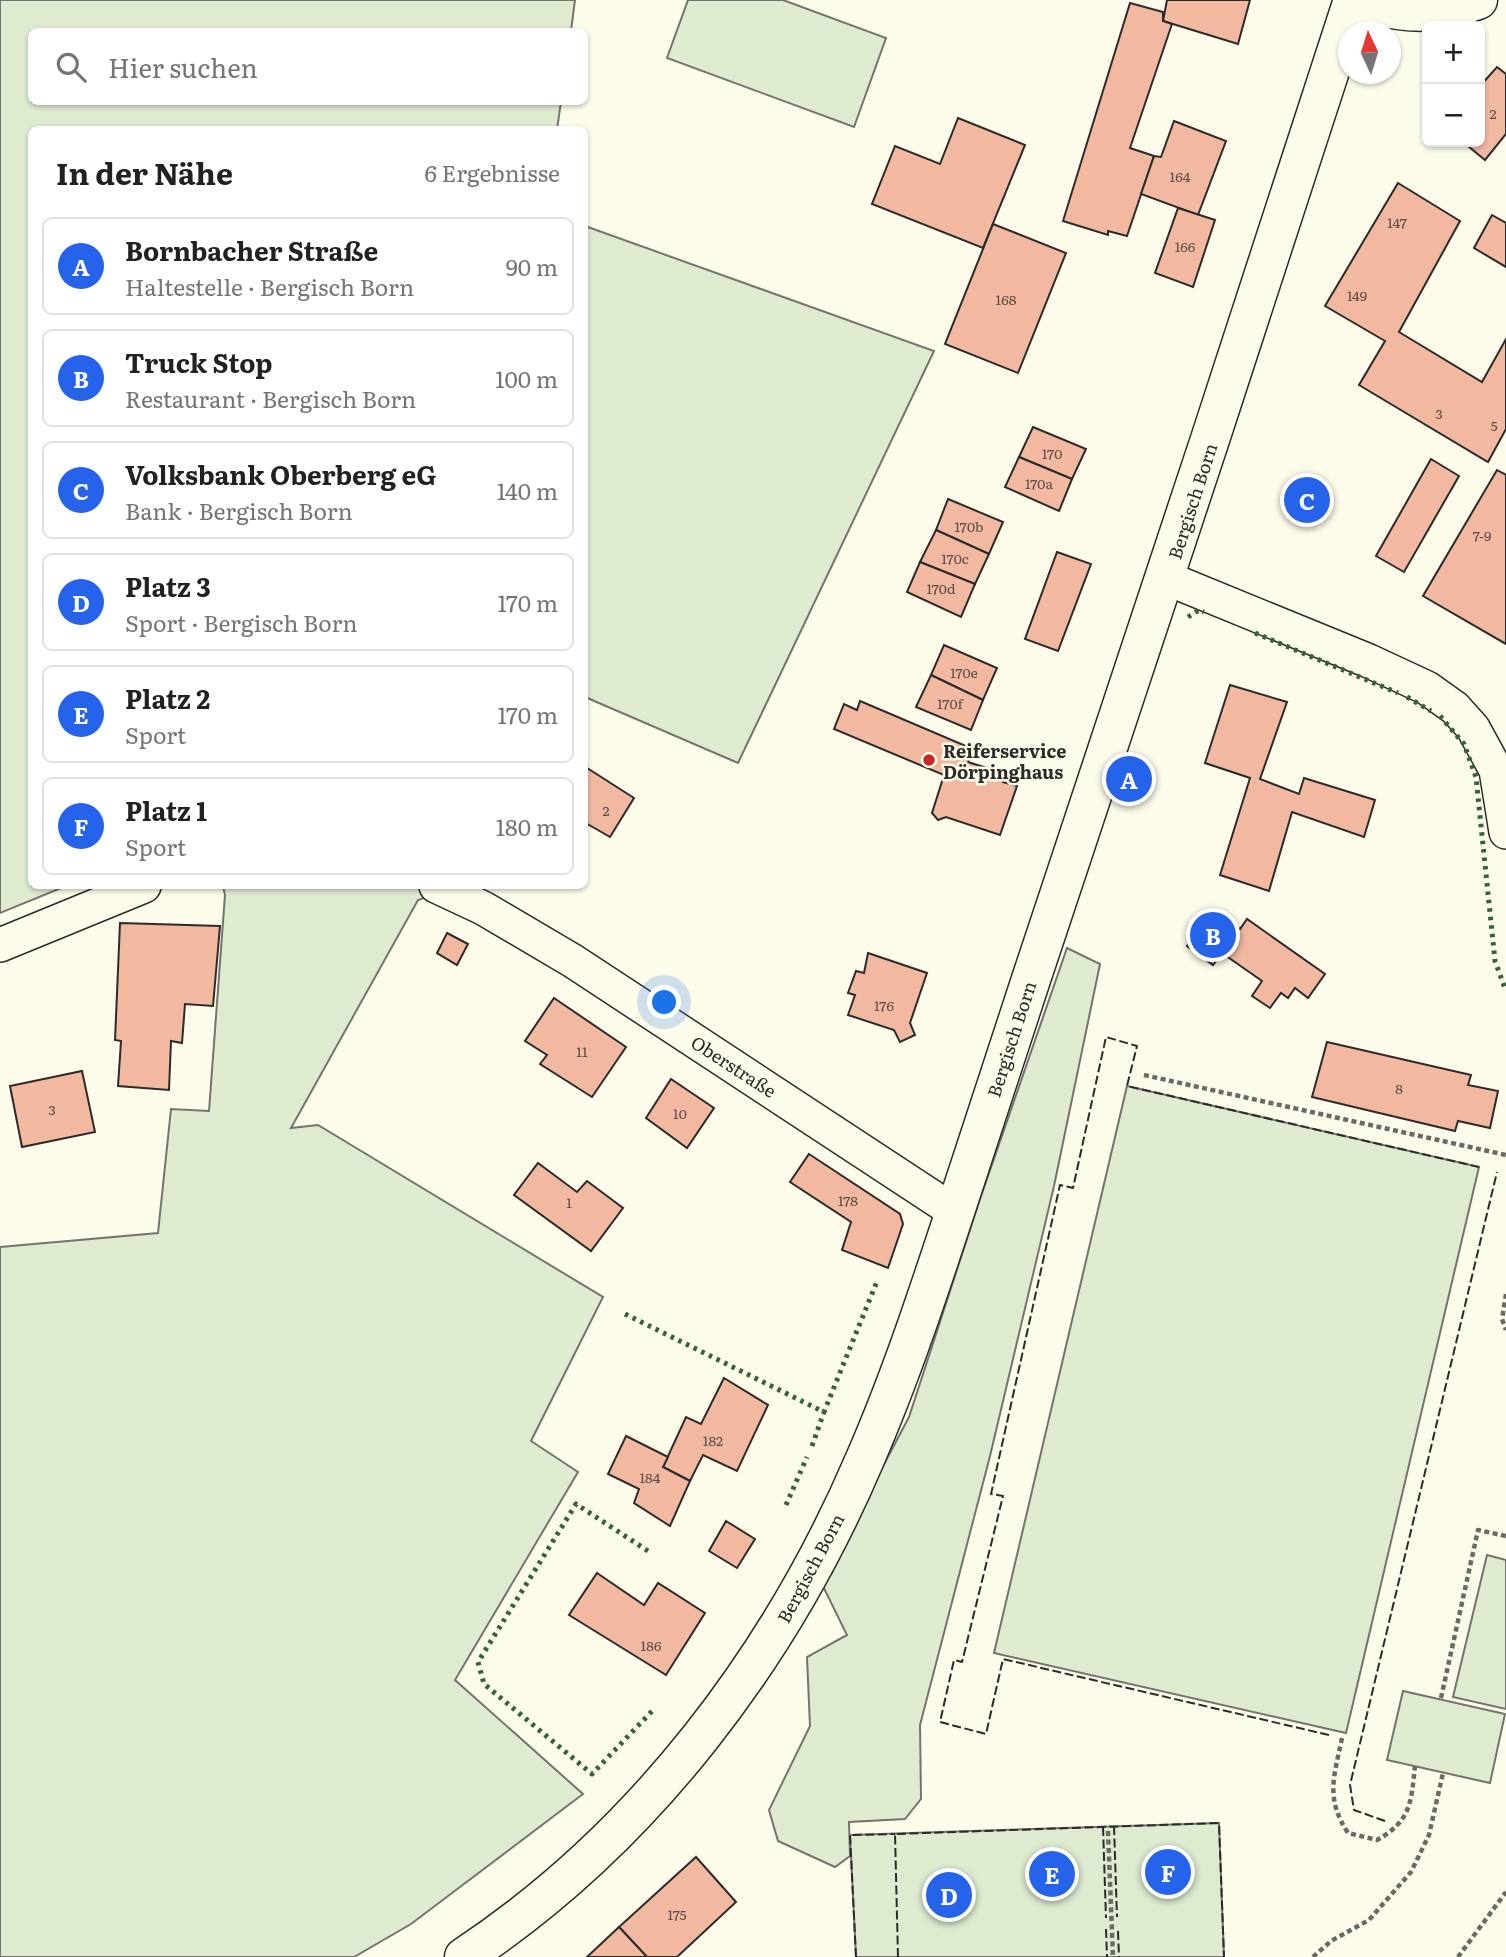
<!DOCTYPE html>
<html lang="de">
<head>
<meta charset="utf-8">
<style>
  :root { --surface:#fff; --page:#f6f6f6; --text:#202124; --muted:#757577; --line:#e0e0e0; --accent:#2563eb }
  body { margin:0; font-family:Literata,serif; background:var(--page); color:var(--text) }
  .controls { position:absolute; right:21px; top:21px; display:grid; overflow:hidden; border-radius:10px; box-shadow:0 2px 5px #0004 }
  .controls button { width:63px; height:63px; display:grid; place-items:center; padding:0; border:0; border-bottom:2px solid var(--line); background:var(--surface); color:var(--text); font:35px sans-serif }
  .compass { position:absolute; left:1338px; top:21px; width:63px; height:63px; border-radius:50%; background:var(--surface); box-shadow:0 2px 5px #0004; rotate:356deg }
  .you { position:absolute; left:665px; top:1003px; width:24px; height:24px; margin:-18px; border:5px solid #fff; border-radius:50%; background:#1a73e8; box-shadow:0 0 0 10px #1a73e833 }
  .badge { display:grid; place-items:center; width:46px; height:46px; border-radius:50%; background:var(--accent); color:#fff; font-size:23px; font-weight:700 }
  .pin { position:absolute; translate:-50% -50%; border:4px solid #fff; box-shadow:0 2px 7px #0006 }
  .list { margin:0; padding:0; list-style:none }
  h2 { display:flex; justify-content:space-between; align-items:center; height:91px; margin:0; padding:0 28px; font-size:30px }
  h2 small { font-size:23px; font-weight:400; color:var(--muted) }
  .list li { display:grid; grid-template-columns:46px 1fr auto; gap:21px; align-items:center; box-sizing:border-box; height:98px; margin:0 14px 14px; padding:0 14px; border:2px solid var(--line); border-radius:10px }
  .list b { display:block; font-size:26px; white-space:nowrap }
  .list p { margin:0; font-size:23px; white-space:nowrap; color:var(--muted) }
  .list em { font-size:23px; font-style:normal; color:var(--muted) }
  .icon { flex:none; width:38px; height:38px; fill:none; stroke:currentColor; stroke-width:2; stroke-linecap:round; stroke-linejoin:round }
  .map { position:relative; flex:none; width:1506px; height:1957px; overflow:hidden }
  .search { position:absolute; background:var(--surface); box-shadow:0 2px 5px #0004; left:28px; top:28px; width:560px; height:77px; display:flex; align-items:center; gap:18px; box-sizing:border-box; padding:0 24px; border-radius:10px; color:var(--muted); font-size:26px }
  .panel { position:absolute; background:var(--surface); box-shadow:0 2px 5px #0004; left:28px; top:126px; width:560px; height:763px; border-radius:10px }
  .map>svg:first-child { display:block }
</style>
</head>
<body>
<div class="map">
<svg width="1506" height="1957" viewBox="0 0 1506 1957">
  <rect width="100%" height="100%" fill="#fdfbea"/>
  <g fill="#deebd1" stroke="#74746e" stroke-width="2">
    <polygon points="0,0 575,0 571,31 32,32 32,102 561,102 557,129 32,130 32,886 66,886 0,913"/>
    <polygon points="688,0 783,0 886,38 854,127 667,58"/>
    <polygon points="585,226 934,351 738,763 585,697"/>
    <polygon points="223,886 459,886 418,900 291,1128 318,1125 603,1297 531,1441 578,1472 455,1680 583,1794 411,1924 354,1957 0,1957 0,1247 158,1233 171,1109 209,1111 225,895"/>
    <polygon points="1067,948 1100,964 1054,1186 990,1456 920,1725 921,1799 905,1819 849,1822 850,1856 835,1867 778,1841 769,1810 810,1726 807,1657 847,1635 816,1572 872,1487 909,1417 979,1202"/>
    <polygon points="1127,1086 1479,1167 1346,1733 994,1653"/>
    <polygon points="1487,1555 1506,1560 1506,1709 1453,1697"/>
    <polygon points="1403,1691 1505,1714 1490,1783 1387,1760"/>
    <polygon points="1219,1823 1224,1957 856,1957 850,1835"/>
  </g>
  <g fill="#f2b8a0" stroke="#2b2b2b" stroke-width="2">
    <polygon points="1167,0 1250,0 1238,44 1163,21"/>
    <polygon points="1130,3 1163,12 1163,21 1172,24 1130,148 1154,156 1127,236 1108,231 1108,235 1063,221"/>
    <polygon points="1497,67 1506,74 1506,134 1485,160 1463,142 1480,142 1481,85"/>
    <polygon points="958,118 1025,145 983,248 872,204 895,146 940,164"/>
    <polygon points="1174,121 1226,141 1198,215 1141,194 1154,156 1161,157"/>
    <polygon points="1398,183 1460,221 1399,332 1482,382 1506,339 1506,429 1488,462 1359,385 1385,341 1325,306"/>
    <polygon points="1178,208 1215,220 1193,287 1155,273"/>
    <polygon points="1492,215 1506,223 1506,267 1474,248"/>
    <polygon points="993,224 1066,253 1018,373 945,344"/>
    <polygon points="1033,427 1086,449 1072,479 1019,457"/>
    <polygon points="1019,457 1072,479 1059,511 1005,487"/>
    <polygon points="1431,459 1459,476 1404,572 1376,556"/>
    <polygon points="1497,470 1506,475 1506,644 1423,596"/>
    <polygon points="948,499 1003,522 989,554 936,530"/>
    <polygon points="936,530 989,554 975,584 920,562"/>
    <polygon points="1057,552 1091,564 1058,651 1025,639"/>
    <polygon points="920,562 975,584 961,617 907,592"/>
    <polygon points="944,645 997,668 983,700 931,675"/>
    <polygon points="931,675 983,700 971,730 916,707"/>
    <polygon points="1230,685 1287,702 1260,779 1299,794 1304,778 1375,800 1364,837 1292,812 1269,891 1220,875 1250,778 1205,763"/>
    <polygon points="860,701 973,749 968,762 1006,774 1003,782 1017,786 1000,835 946,817 938,820 932,813 944,775 834,729 844,704 857,710"/>
    <polygon points="584,766 634,798 610,837 584,822"/>
    <polygon points="1212,910 1240,929 1247,919 1325,974 1308,998 1295,988 1288,998 1281,993 1270,1008 1252,996 1262,981 1222,953 1213,965 1187,946"/>
    <polygon points="120,923 220,926 213,1006 185,1004 182,1043 171,1041 169,1090 118,1086 121,1041 115,1040"/>
    <polygon points="447,933 468,944 457,965 437,953"/>
    <polygon points="868,953 927,973 910,1023 915,1035 900,1042 894,1030 848,1015 855,995 848,993 856,971 864,973"/>
    <polygon points="554,998 626,1047 592,1097 540,1064 547,1055 525,1041"/>
    <polygon points="1327,1042 1471,1075 1468,1085 1498,1091 1490,1128 1458,1121 1455,1131 1312,1097"/>
    <polygon points="82,1071 95,1132 22,1147 10,1086"/>
    <polygon points="671,1079 714,1108 687,1148 646,1118"/>
    <polygon points="809,1154 900,1214 903,1224 888,1268 842,1250 851,1222 790,1182"/>
    <polygon points="538,1163 577,1192 587,1181 623,1208 591,1251 514,1195"/>
    <polygon points="724,1378 768,1405 737,1471 703,1455 690,1481 663,1467 686,1417 701,1424"/>
    <polygon points="626,1436 668,1457 663,1467 690,1481 670,1526 634,1503 639,1489 608,1474"/>
    <polygon points="726,1521 755,1539 737,1568 709,1551"/>
    <polygon points="597,1573 644,1605 658,1583 705,1613 666,1675 569,1615"/>
    <polygon points="696,1857 736,1902 677,1957 647,1957 619,1927"/>
    <polygon points="619,1927 647,1957 587,1957"/>
  </g>
  <g fill="none" stroke-linecap="round" stroke-linejoin="round">
    <g stroke="#2b2b2b" stroke-width="36">
      <g id="street">
        <polyline points="1166,578 1369,661 1427,688 1455,708 1473,728 1496,770 1506,832"/>
        <polyline points="436,886 483,908 573,961 955,1212"/>
        <polyline points="0,945 144,886"/>
      </g>
    </g>
    <g stroke="#2b2b2b" stroke-width="41">
      <g id="primary">
        <path d="M1356 0C1401 14 1432 17 1478 0"/>
        <path d="M464 1957C644 1838 781 1656 865 1459 906 1365 937 1266 969 1169 1003 1065 1037 960 1072 856 1167 571 1261 286 1353 0"/>
      </g>
    </g>
    <g stroke="#6a6964" stroke-width="4.5" stroke-dasharray="5 3.5" stroke-linecap="butt">
      <polyline points="1144,1075 1506,1155"/>
      <polyline points="1506,1294 1502,1319 1506,1330"/>
      <polyline points="1441,1698 1478,1530 1506,1536"/>
      <path d="M1342 1738C1334 1777 1325 1798 1348 1833L1377 1840C1411 1821 1411 1803 1415 1766"/>
      <polyline points="1108,1831 1113,1957"/>
      <polyline points="1313,1957 1331,1941 1369,1920 1411,1872 1429,1835 1443,1773"/>
      <polyline points="1458,1957 1506,1892"/>
    </g>
    <use href="#street" stroke="#fdfbea" stroke-width="33"/>
    <use href="#primary" stroke="#fdfbea" stroke-width="38"/>
    <g stroke="#34623c" stroke-width="5" stroke-dasharray="3.5 5" stroke-linecap="butt">
      <polyline points="1188,617 1199,610 1204,612"/>
      <polyline points="1255,633 1398,693"/>
      <polyline points="1407,697 1431,711"/>
      <polyline points="1440,716 1464,744 1476,777 1495,961 1506,991"/>
      <polyline points="625,1314 824,1412 878,1279"/>
      <polyline points="812,1446 824,1412"/>
      <polyline points="786,1505 807,1457"/>
      <polyline points="648,1551 576,1504 478,1662 484,1684 592,1774 654,1709"/>
    </g>
    <g stroke="#2b2b2b" stroke-width="2" stroke-dasharray="9 3.5" stroke-linecap="butt">
      <polyline points="1329,1735 1003,1659 986,1734 940,1722 954,1660 962,1662 1003,1496 991,1494 1060,1185 1073,1188 1106,1037 1137,1046 1127,1086 1479,1167"/>
      <polyline points="1385,1821 1354,1810 1350,1785 1497,1172"/>
      <polyline points="1114,1826 1117,1917"/>
      <polyline points="1103,1827 1106,1918"/>
      <polyline points="1106,1929 1107,1957"/>
      <polyline points="1118,1931 1119,1957"/>
      <polyline points="856,1957 850,1835 895,1834"/>
      <polyline points="898,1957 895,1834 1219,1823 1224,1957"/>
    </g>
  </g>
  <circle fill="#c62828" stroke="#fdfbea" stroke-width="2.5" cx="929" cy="760" r="7"/>
  <g text-anchor="middle" dominant-baseline="central" stroke-width="5" stroke-linejoin="round" paint-order="stroke">
    <g font-size="14" fill="#5d4e48">
      <text x="1493" y="113">2</text>
      <text x="1180" y="176">164</text>
      <text x="1397" y="222">147</text>
      <text x="1185" y="246">166</text>
      <text x="1357" y="295">149</text>
      <text x="1006" y="299">168</text>
      <text x="1439" y="413">3</text>
      <text x="1494" y="425">5</text>
      <text x="1052" y="453">170</text>
      <text x="1039" y="483">170a</text>
      <text x="969" y="526">170b</text>
      <text x="1482" y="535">7-9</text>
      <text x="955" y="558">170c</text>
      <text x="941" y="588">170d</text>
      <text x="964" y="672">170e</text>
      <text x="950" y="703">170f</text>
      <text x="606" y="810">2</text>
      <text x="884" y="1005">176</text>
      <text x="582" y="1051">11</text>
      <text x="1399" y="1088">8</text>
      <text x="52" y="1109">3</text>
      <text x="680" y="1113">10</text>
      <text x="848" y="1200">178</text>
      <text x="569" y="1202">1</text>
      <text x="713" y="1440">182</text>
      <text x="650" y="1477">184</text>
      <text x="651" y="1645">186</text>
      <text x="677" y="1914">175</text>
    </g>
    <g font-size="18" fill="#2b2b2b" stroke="#fdfbea">
      <text transform="translate(1192 501) rotate(-72)">Bergisch Born</text>
      <text transform="translate(1011 1039) rotate(-72)">Bergisch Born</text>
      <text transform="translate(734 1066) rotate(33)">Oberstraße</text>
      <text transform="translate(810 1568) rotate(-62)">Bergisch Born</text>
    </g>
    <g font-size="18" font-weight="bold" fill="#2b2b2b" stroke="#fdfbea" text-anchor="start">
      <text x="943" y="750">Reiferservice<tspan x="943" dy="21">Dörpinghaus</tspan></text>
    </g>
  </g>
</svg>
<div class="controls">
<button>+</button>
<button>−</button>
</div>
<svg class="compass" viewBox="-18 -18 36 36"><path d="M0-13l5 13h-10z" fill="#e53935"/><path d="M0 13l5-13h-10z" fill="#757577"/></svg>
<div class="you"></div>
<div class="pin badge" style="left:1129px;top:779px">A</div>
<div class="pin badge" style="left:1213px;top:935px">B</div>
<div class="pin badge" style="left:1307px;top:500px">C</div>
<div class="pin badge" style="left:949px;top:1895px">D</div>
<div class="pin badge" style="left:1052px;top:1874px">E</div>
<div class="pin badge" style="left:1168px;top:1872px">F</div>
<div class="search"><svg class="icon" aria-label="search" viewBox="0 0 24 24"><circle cx="10" cy="10" r="6"/><path d="M15 15l6 6"/></svg>Hier suchen</div>
<section class="panel">
<h2>In der Nähe<small>6 Ergebnisse</small></h2>
<ul class="list">
<li><span class="badge">A</span><div><b>Bornbacher Straße</b><p>Haltestelle · Bergisch Born</p></div><em>90 m</em></li>
<li><span class="badge">B</span><div><b>Truck Stop</b><p>Restaurant · Bergisch Born</p></div><em>100 m</em></li>
<li><span class="badge">C</span><div><b>Volksbank Oberberg eG</b><p>Bank · Bergisch Born</p></div><em>140 m</em></li>
<li><span class="badge">D</span><div><b>Platz 3</b><p>Sport · Bergisch Born</p></div><em>170 m</em></li>
<li><span class="badge">E</span><div><b>Platz 2</b><p>Sport</p></div><em>170 m</em></li>
<li><span class="badge">F</span><div><b>Platz 1</b><p>Sport</p></div><em>180 m</em></li>
</ul>
</section>
</div>
</body>
</html>
